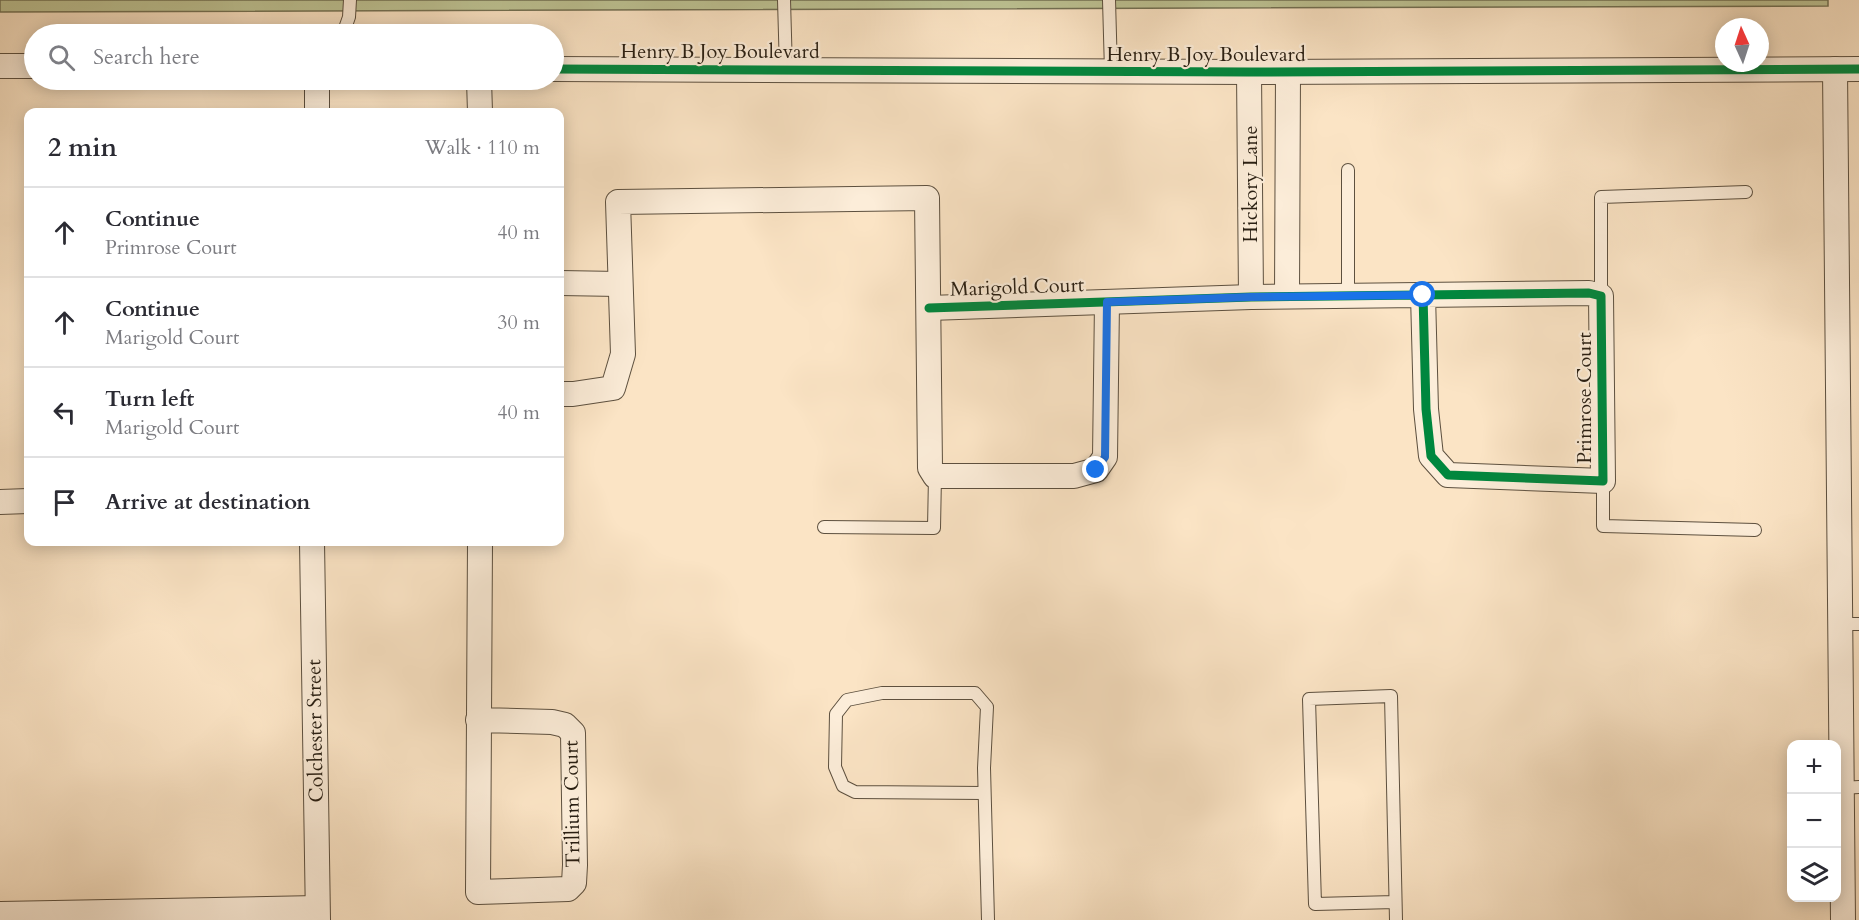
<!DOCTYPE html>
<html lang="en">
<head>
<meta charset="utf-8">
<style>
  :root { --surface:#fff; --page:#f7f7f7; --text:#2b2b33; --muted:#7c7c81; --line:#e1e1e2 }
  body { margin:0; font-family:Cardo,serif; background:var(--page); color:var(--text) }
  .controls { position:absolute; right:18px; bottom:18px; display:grid; overflow:hidden; border-radius:12px; box-shadow:0 3px 15px #0003 }
  .controls button { width:54px; height:54px; display:grid; place-items:center; padding:0; border:0; border-bottom:2px solid var(--line); background:var(--surface); color:var(--text); font:30px sans-serif }
  .compass { position:absolute; left:1715px; top:18px; width:54px; height:54px; border-radius:50%; background:var(--surface); box-shadow:0 3px 15px #0003; rotate:357deg }
  .stop { position:absolute; width:18px; height:18px; margin:-14px; border:4px solid #1a73e8; border-radius:50%; background:#fff }
  .stop.end { background:#1a73e8; border-color:#fff; box-shadow:0 2px 6px #0008 }
  .list { margin:0; padding:0; list-style:none }
  h2 { display:flex; justify-content:space-between; align-items:center; height:78px; margin:0; padding:0 24px; font-size:26px }
  h2 small { font-size:20px; font-weight:400; color:var(--muted) }
  .list li { display:grid; grid-template-columns:39px 1fr auto; gap:18px; align-items:center; box-sizing:border-box; height:90px; padding:0 24px; border-top:2px solid var(--line) }
  .list b { display:block; font-size:22px; white-space:nowrap }
  .list p { margin:0; font-size:20px; white-space:nowrap; color:var(--muted) }
  .list em { font-size:20px; font-style:normal; color:var(--muted) }
  .icon { flex:none; width:33px; height:33px; fill:none; stroke:currentColor; stroke-width:2; stroke-linecap:round; stroke-linejoin:round }
  .map { position:relative; flex:none; width:1859px; height:920px; overflow:hidden }
  .search { position:absolute; background:var(--surface); box-shadow:0 3px 15px #0003; left:24px; top:24px; width:540px; height:66px; display:flex; align-items:center; gap:15px; box-sizing:border-box; padding:0 21px; border-radius:33px; color:var(--muted); font-size:22px }
  .panel { position:absolute; background:var(--surface); box-shadow:0 3px 15px #0003; left:24px; top:108px; width:540px; height:438px; border-radius:12px }
  .map>svg:first-child { display:block }
</style>
</head>
<body>
<div class="map">
<svg width="1859" height="920" viewBox="0 0 1859 920">
  <rect width="100%" height="100%" fill="#fbe4c5"/>
  <filter id="stains"><feTurbulence type="fractalNoise" baseFrequency=".00333" numOctaves="4"/><feColorMatrix values="0 0 0 0 .2 0 0 0 0 .09 0 0 0 0 .02 0 0 0 .5 -.17"/></filter>
  <radialGradient id="worn" r=".72"><stop offset=".6" stop-color="#630" stop-opacity="0"/><stop offset="1" stop-color="#630" stop-opacity=".3"/></radialGradient>
  <polygon fill="#bec495" stroke="#737154" stroke-width="1.5" points="0,0 1828,0 1828,6 0,12"/>
  <g fill="none" stroke-linecap="round" stroke-linejoin="round">
    <g stroke="#5d503f" stroke-width="14">
      <g id="lane">
        <polyline points="784,0 786,70"/>
        <polyline points="1109,0 1111,71"/>
        <polyline points="343,34 349,17 350,0"/>
        <polyline points="1348,296 1348,170"/>
        <polyline points="1601,296 1601,197 1746,192"/>
        <polyline points="1603,481 1603,526 1755,530"/>
        <polyline points="824,527 934,528 935,476"/>
        <polyline points="1841,624 1859,624"/>
        <polyline points="1842,788 1859,787"/>
        <polyline points="984,793 855,792 843,786 835,767 836,714 847,700 882,693 975,693 987,707 984,768 988,920"/>
        <polyline points="1395,902 1315,904 1309,699 1391,696 1396,920"/>
      </g>
    </g>
    <g stroke="#5d503f" stroke-width="26">
      <g id="street">
        <polyline points="0,66 34,66"/>
        <polyline points="554,69 1249,72 1859,69"/>
        <polyline points="1835,69 1843,920"/>
        <polyline points="1249,72 1251,297"/>
        <polyline points="479,80 480,112"/>
        <polyline points="317,112 317,80"/>
        <polyline points="560,283 619,284"/>
        <polyline points="1287,296 1288,72"/>
        <polyline points="929,308 1251,297 1589,293 1601,296 1603,481 1448,475 1431,456 1426,409 1423,295"/>
        <polyline points="560,394 573,394 613,388 623,354 618,202 927,198 930,468 935,476 1074,476 1096,470 1105,457 1107,302"/>
        <polyline points="0,502 28,501"/>
        <polyline points="312,542 318,920"/>
        <polyline points="478,720 552,722 565,725 573,733 575,865 574,883 568,889 478,892 480,542"/>
        <polyline points="0,914 317,908"/>
      </g>
    </g>
    <use href="#lane" stroke="#fcedd9" stroke-width="12"/>
    <use href="#street" stroke="#fcedd9" stroke-width="24"/>
    <g stroke="#fcedd9" stroke-width="13">
      <g id="cycleway">
        <polyline points="554,69 1249,72 1859,69"/>
        <polyline points="929,308 1251,297 1589,293 1601,296 1603,481 1448,475 1431,456 1426,409 1423,295"/>
      </g>
    </g>
    <use href="#cycleway" stroke="#00873e" stroke-width="9"/>
  </g>
  <g fill="none" stroke-linecap="round" stroke-linejoin="round">
    <polyline stroke="#1a73e8" stroke-width="8" points="1096,470 1105,457 1107,302 1251,297 1423,295"/>
  </g>
  <g text-anchor="middle" dominant-baseline="central" stroke-width="4.5" stroke-linejoin="round" paint-order="stroke">
    <g font-size="20" fill="#281e12" stroke="#fcedd9">
      <text x="720" y="51">Henry B Joy Boulevard</text>
      <text x="1206" y="54">Henry B Joy Boulevard</text>
      <text transform="translate(1250 184) rotate(-90)">Hickory Lane</text>
      <text transform="translate(1017 287) rotate(-2)">Marigold Court</text>
      <text transform="translate(1584 398) rotate(-90)">Primrose Court</text>
      <text transform="translate(315 731) rotate(-91)">Colchester Street</text>
      <text transform="translate(572 804) rotate(-91)">Trillium Court</text>
    </g>
  </g>
  <rect width="100%" height="100%" filter="url(#stains)"/>
  <rect width="100%" height="100%" fill="url(#worn)"/>
</svg>
<div class="controls">
<button>+</button>
<button>−</button>
<button><svg class="icon" aria-label="layers" viewBox="0 0 24 24"><path d="M12 4l9 5-9 5-9-5zM3 14l9 5 9-5"/></svg></button>
</div>
<svg class="compass" viewBox="-18 -18 36 36"><path d="M0-13l5 13h-10z" fill="#e53935"/><path d="M0 13l5-13h-10z" fill="#7c7c81"/></svg>
<div class="stop" style="left:1423px;top:295px"></div>
<div class="stop end" style="left:1096px;top:470px"></div>
<div class="search"><svg class="icon" aria-label="search" viewBox="0 0 24 24"><circle cx="10" cy="10" r="6"/><path d="M15 15l6 6"/></svg>Search here</div>
<section class="panel">
<h2>2 min<small>Walk · 110 m</small></h2>
<ul class="list">
<li><svg class="icon" aria-label="ahead" viewBox="0 0 24 24"><path d="M12 20V5M6 11l6-6 6 6"/></svg><div><b>Continue</b><p>Primrose Court</p></div><em>40 m</em></li>
<li><svg class="icon" aria-label="ahead" viewBox="0 0 24 24"><path d="M12 20V5M6 11l6-6 6 6"/></svg><div><b>Continue</b><p>Marigold Court</p></div><em>30 m</em></li>
<li><svg class="icon" aria-label="left" viewBox="0 0 24 24"><path d="M17 20v-9H6M10 6l-5 5 5 5"/></svg><div><b>Turn left</b><p>Marigold Court</p></div><em>40 m</em></li>
<li><svg class="icon" aria-label="arrive" viewBox="0 0 24 24"><path d="M6 21V4h12l-3 4 3 4H6"/></svg><div><b>Arrive at destination</b></div></li>
</ul>
</section>
</div>
</body>
</html>
